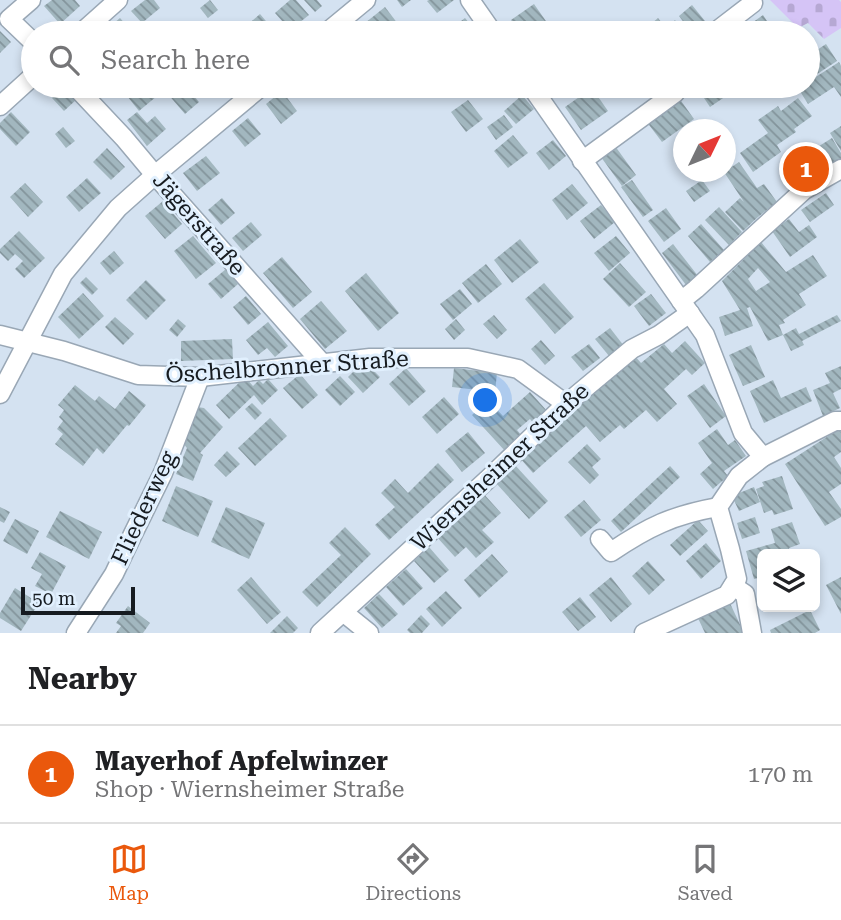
<!DOCTYPE html>
<html lang="en">
<head>
<meta charset="utf-8">
<style>
  :root { --surface:#fff; --page:#f2f2f2; --text:#202124; --muted:#757577; --line:#e0e0e0; --accent:#ea580c }
  body { margin:0; font-family:"Roboto Serif",serif; background:var(--page); color:var(--text) }
  .controls { position:absolute; right:21px; bottom:21px; display:grid; overflow:hidden; border-radius:10px; box-shadow:0 4px 10px #0003 }
  .controls button { width:63px; height:63px; display:grid; place-items:center; padding:0; border:0; border-bottom:2px solid var(--line); background:var(--surface); color:var(--text); font:35px sans-serif }
  .compass { position:absolute; left:673px; top:119px; width:63px; height:63px; border-radius:50%; background:var(--surface); box-shadow:0 4px 10px #0003; rotate:47deg }
  .scale { position:absolute; left:21px; bottom:18px; width:114px; box-sizing:border-box; padding-left:7px; border:4px solid #161b20; border-top:0; font-size:19px; line-height:24px; white-space:nowrap; color:#161b20; -webkit-text-stroke:5px #e1f0fe; paint-order:stroke }
  .you { position:absolute; left:486px; top:401px; width:24px; height:24px; margin:-18px; border:5px solid #fff; border-radius:50%; background:#1a73e8; box-shadow:0 0 0 10px #1a73e833 }
  .badge { display:grid; place-items:center; width:46px; height:46px; border-radius:50%; background:var(--accent); color:#fff; font-size:23px; font-weight:700 }
  .pin { position:absolute; translate:-50% -50%; border:4px solid #fff; box-shadow:0 2px 7px #0006 }
  .list { margin:0; padding:0; list-style:none }
  h2 { display:flex; justify-content:space-between; align-items:center; height:91px; margin:0; padding:0 28px; font-size:30px }
  h2 small { font-size:23px; font-weight:400; color:var(--muted) }
  .list li { display:grid; grid-template-columns:46px 1fr auto; gap:21px; align-items:center; box-sizing:border-box; height:98px; padding:0 28px; border-top:2px solid var(--line) }
  .list b { display:block; font-size:26px; white-space:nowrap }
  .list p { margin:0; font-size:23px; white-space:nowrap; color:var(--muted) }
  .list em { font-size:23px; font-style:normal; color:var(--muted) }
  .icon { flex:none; width:38px; height:38px; fill:none; stroke:currentColor; stroke-width:2; stroke-linecap:round; stroke-linejoin:round }
  .map { position:relative; flex:none; width:841px; height:633px; overflow:hidden }
  .search { position:absolute; background:var(--surface); box-shadow:0 4px 10px #0003; left:21px; right:21px; top:21px; height:77px; display:flex; align-items:center; gap:18px; box-sizing:border-box; padding:0 24px; border-radius:38px; color:var(--muted); font-size:26px }
  .sheet { height:189px; background:var(--surface) }
  nav { display:flex; justify-content:space-around; align-items:center; box-sizing:border-box; height:98px; border-top:2px solid var(--line); background:var(--surface); font-size:19px; color:var(--muted) }
  nav a { display:grid; justify-items:center; gap:4px }
  nav .on { color:var(--accent) }
  .map>svg:first-child { display:block }
</style>
</head>
<body>
<div class="map">
<svg width="841" height="633" viewBox="0 0 841 633">
  <defs>
    <pattern id="cemetery-stones" width="16" height="16" patternUnits="userSpaceOnUse" patternTransform="scale(1.75)"><rect width="16" height="16" fill="#d5c4f6"/><path d="M2 7V4a2 2 0 0 1 4 0v3zM10 15v-3a2 2 0 0 1 4 0v3z" fill="#b6a8d3"/></pattern>
    <pattern id="building-back-hatch" width="6" height="6" patternUnits="userSpaceOnUse" patternTransform="scale(1.75)"><rect width="6" height="6" fill="#a2b7bf"/><path d="M-1 5l2 2M0 0l6 6M5-1l2 2" fill="none" stroke="#83949b"/></pattern>
  </defs>
  <rect width="100%" height="100%" fill="#d4e2f1"/>
  <polygon fill="url(#cemetery-stones)" points="770,0 839,0 841,2 841,28 824,39 808,23 798,28"/>
  <g fill="url(#building-back-hatch)" fill-rule="evenodd">
    <polygon points="52,0 75,0 80,6 60,24 44,6"/>
    <polygon points="145,0 154,0 160,8 142,23 131,11"/>
    <polygon points="210,0 218,10 208,18 200,8"/>
    <polygon points="290,0 296,0 309,15 290,30 275,13"/>
    <polygon points="304,0 317,0 322,6 315,12"/>
    <polygon points="397,0 411,0 402,7"/>
    <polygon points="429,0 454,0 437,13 427,1"/>
    <polygon points="534,4 548,24 535,33 521,33 511,20"/>
    <polygon points="692,5 705,21 691,32 679,16"/>
    <polygon points="385,7 398,24 386,33 374,33 365,23"/>
    <polygon points="260,14 276,33 252,33 246,26"/>
    <polygon points="763,15 771,27 763,33 749,33 745,28"/>
    <polygon points="120,18 133,33 108,33 106,30"/>
    <polygon points="465,18 475,30 470,33 455,33 452,28"/>
    <polygon points="658,18 666,28 675,20 680,27 677,30 679,33 648,33 645,29"/>
    <polygon points="563,27 568,33 553,33"/>
    <polygon points="0,31 11,42 0,53"/>
    <polygon points="826,44 837,61 808,80 808,56"/>
    <polygon points="839,62 841,66 841,97 834,87 808,104 798,88 802,86 808,86 808,82"/>
    <polygon points="65,86 77,99 64,111 52,98"/>
    <polygon points="103,86 122,86 111,95"/>
    <polygon points="139,86 149,86 157,96 139,111 127,96"/>
    <polygon points="176,86 186,86 199,102 185,114 167,93"/>
    <polygon points="210,86 226,86 217,94"/>
    <polygon points="305,86 330,86 315,98"/>
    <polygon points="491,86 509,86 498,95"/>
    <polygon points="696,86 723,86 729,94 710,107"/>
    <polygon points="592,88 608,111 581,130 565,107"/>
    <polygon points="282,91 297,111 281,124 266,104"/>
    <polygon points="522,95 534,109 516,124 504,111"/>
    <polygon points="679,98 694,119 662,142 646,121"/>
    <polygon points="798,98 812,116 794,129 796,132 777,145 781,152 753,172 740,153 768,133 758,120 778,106 781,111"/>
    <polygon points="468,100 483,119 466,132 451,112"/>
    <polygon points="11,112 30,132 16,146 0,129 0,123"/>
    <polygon points="137,112 147,123 155,116 166,129 147,146 127,120"/>
    <polygon points="504,115 513,127 496,140 487,127"/>
    <polygon points="248,118 261,134 245,147 232,131"/>
    <polygon points="841,126 841,151 830,133"/>
    <polygon points="63,127 75,141 66,148 55,134"/>
    <polygon points="513,135 528,153 508,168 494,151"/>
    <polygon points="832,138 841,153 841,160 828,168 816,148"/>
    <polygon points="553,140 566,156 549,170 536,153"/>
    <polygon points="615,146 636,175 622,186 601,157"/>
    <polygon points="804,147 820,173 805,182 789,157"/>
    <polygon points="107,148 125,167 111,180 93,162"/>
    <polygon points="206,156 220,173 197,191 183,173"/>
    <polygon points="739,162 757,188 764,184 777,202 758,217 743,231 725,212 740,198 744,202 724,172"/>
    <polygon points="87,178 101,193 79,212 66,197"/>
    <polygon points="632,180 653,210 643,217 621,187"/>
    <polygon points="702,180 710,191 694,202 686,191"/>
    <polygon points="25,183 43,202 28,217 10,197"/>
    <polygon points="572,184 588,203 567,220 552,200"/>
    <polygon points="826,193 834,205 810,222 801,210"/>
    <polygon points="222,198 235,213 221,225 208,210"/>
    <polygon points="163,201 182,224 165,239 145,216"/>
    <polygon points="601,205 615,222 594,239 580,221"/>
    <polygon points="719,207 742,232 729,245 705,220"/>
    <polygon points="666,208 681,229 664,242 648,221"/>
    <polygon points="789,219 799,232 809,225 817,237 790,257 772,231"/>
    <polygon points="251,222 262,235 243,251 232,238"/>
    <polygon points="701,224 724,250 710,262 688,236"/>
    <polygon points="19,231 45,258 24,278 15,269 23,261 15,254 8,261 0,253 0,249"/>
    <polygon points="193,236 216,263 196,279 174,251"/>
    <polygon points="616,236 630,253 609,271 594,253"/>
    <polygon points="520,239 539,262 512,283 494,260"/>
    <path d="M761 242 786 272 813 255 827 276 799 294 806 305 783 320 785 323 779 325 783 335 796 328 799 334 837 315 841 321 802 341 804 345 791 351 783 335 768 341 750 307 747 308 753 326 725 336 719 317 740 310 722 281ZM758 268 770 282 756 291 748 279Z"/>
    <polygon points="673,244 698,276 686,285 662,253"/>
    <polygon points="114,251 124,263 110,275 100,263"/>
    <polygon points="282,257 312,292 293,308 263,273"/>
    <polygon points="620,263 646,292 629,307 603,279"/>
    <polygon points="486,264 502,284 478,303 462,283"/>
    <polygon points="226,269 238,284 221,299 208,284"/>
    <polygon points="366,273 399,313 378,331 345,291"/>
    <polygon points="86,277 98,289 92,295 80,283"/>
    <polygon points="146,280 166,300 146,320 126,300"/>
    <polygon points="544,283 574,317 555,334 525,299"/>
    <polygon points="460,289 472,304 453,320 440,304"/>
    <polygon points="83,293 104,316 79,339 58,317"/>
    <polygon points="651,294 666,313 649,326 634,306"/>
    <polygon points="246,296 261,314 248,325 233,307"/>
    <polygon points="321,301 347,331 325,349 300,319"/>
    <polygon points="494,315 507,330 497,339 483,324"/>
    <polygon points="115,317 134,334 123,345 105,327"/>
    <polygon points="178,319 186,326 177,337 169,330"/>
    <polygon points="456,319 465,330 454,340 445,329"/>
    <polygon points="268,322 288,346 275,357 267,348 258,355 246,340"/>
    <polygon points="610,328 624,346 610,357 595,339"/>
    <polygon points="232,339 233,359 181,361 181,341"/>
    <polygon points="541,340 555,356 545,365 531,349"/>
    <polygon points="685,341 705,363 692,375 686,369 664,389 677,404 657,422 646,410 624,429 620,425 600,442 586,426 533,473 519,457 634,355 641,363 664,344 672,353"/>
    <polygon points="589,344 600,358 583,371 571,357"/>
    <polygon points="751,345 765,377 743,386 729,355"/>
    <polygon points="364,361 380,377 363,393 348,377"/>
    <polygon points="841,366 841,389 833,393 840,408 823,416 813,390 830,383 825,373"/>
    <polygon points="406,368 426,391 409,406 389,384"/>
    <polygon points="454,368 497,373 495,392 452,387"/>
    <polygon points="300,374 318,395 302,409 283,388"/>
    <polygon points="340,376 355,392 340,406 325,390"/>
    <polygon points="245,377 253,386 259,380 263,384 268,379 278,390 262,405 254,395 229,419 216,405"/>
    <polygon points="773,380 781,398 806,387 812,401 764,423 750,391"/>
    <polygon points="704,384 726,416 710,428 687,396"/>
    <polygon points="75,385 95,401 99,396 115,409 129,391 146,405 129,426 127,425 103,454 97,448 83,466 55,444 63,434 57,429 63,421 59,417 64,410 58,405"/>
    <polygon points="530,392 548,412 534,424 530,419 517,430 522,436 506,452 472,415 488,400 503,416"/>
    <polygon points="444,397 459,414 437,434 422,417"/>
    <polygon points="252,403 262,413 255,420 245,409"/>
    <polygon points="197,407 204,408 223,427 200,453 203,455 193,481 176,474 187,448 183,443"/>
    <polygon points="270,418 287,436 255,466 238,448"/>
    <polygon points="717,429 728,445 735,440 746,456 724,471 728,476 713,489 700,474 712,463 698,443"/>
    <polygon points="839,429 841,432 841,452 834,457 841,468 841,484 829,492 841,509 841,517 825,526 785,464"/>
    <polygon points="468,432 485,453 462,472 445,451"/>
    <polygon points="587,444 601,459 592,467 599,475 590,484 568,462"/>
    <polygon points="227,451 240,464 226,477 214,465"/>
    <polygon points="438,463 454,480 389,540 375,525 395,507 381,493 395,479 408,493"/>
    <polygon points="514,464 548,501 529,519 495,482"/>
    <polygon points="670,466 680,477 621,532 611,521"/>
    <polygon points="782,476 793,509 774,515 772,510 764,513 756,489 764,486 762,482"/>
    <polygon points="176,486 213,501 198,537 162,521"/>
    <polygon points="754,487 760,502 739,511 732,496"/>
    <polygon points="482,492 501,513 482,530 494,542 476,558 466,547 455,557 435,535"/>
    <polygon points="584,500 601,520 581,537 564,517"/>
    <polygon points="0,507 10,512 4,523 0,521"/>
    <polygon points="226,507 265,523 249,559 211,542"/>
    <polygon points="60,511 102,532 89,559 46,537"/>
    <polygon points="755,517 760,533 742,539 737,523"/>
    <polygon points="15,519 39,531 27,554 3,541"/>
    <polygon points="698,520 708,531 680,556 670,545"/>
    <polygon points="792,522 800,544 789,548 790,552 783,554 762,554 762,577 754,579 746,551 775,543 771,529"/>
    <polygon points="345,527 371,554 317,607 302,592 341,555 329,543"/>
    <polygon points="706,543 721,561 701,579 686,561"/>
    <polygon points="429,547 449,570 434,583 414,561"/>
    <polygon points="40,552 66,566 51,594 35,586 42,574 31,568"/>
    <polygon points="492,554 508,572 479,598 464,580"/>
    <polygon points="648,561 665,580 649,595 632,576"/>
    <polygon points="406,569 423,588 403,606 386,587"/>
    <polygon points="251,577 281,612 267,624 237,590"/>
    <polygon points="611,577 632,604 611,622 589,595"/>
    <polygon points="841,577 841,614 826,585"/>
    <polygon points="15,588 39,603 21,631 0,618 0,613"/>
    <polygon points="446,591 462,608 442,627 426,609"/>
    <polygon points="379,594 398,614 382,628 364,608"/>
    <polygon points="580,597 596,617 578,631 562,612"/>
    <polygon points="728,599 744,633 705,633 696,614"/>
    <polygon points="128,606 150,623 143,633 116,633 121,626 116,623"/>
    <polygon points="810,610 820,630 815,633 771,633 770,630"/>
    <polygon points="421,615 430,624 422,633 410,633 407,630"/>
    <polygon points="287,616 298,628 293,633 270,633"/>
  </g>
  <g fill="none" stroke-linecap="round" stroke-linejoin="round">
    <g stroke="#99a7b5" stroke-width="21">
      <g id="minor">
        <polyline points="31,0 9,19 33,42"/>
        <polyline points="470,0 493,33"/>
        <polyline points="81,33 118,0"/>
        <polyline points="326,33 366,0"/>
        <polyline points="714,33 753,3"/>
        <polyline points="75,86 124,138 155,175 322,363"/>
        <polyline points="531,86 705,335 743,433 763,457 835,421 841,421"/>
        <polyline points="0,106 33,76"/>
        <polyline points="582,161 675,93 680,86"/>
        <polyline points="681,301 696,289 804,190 841,169"/>
        <polyline points="0,335 64,351 138,375 200,377 370,358 468,358 518,369 566,404"/>
        <polyline points="0,394 63,274 118,208 155,175 262,86"/>
        <path d="M600 539 611 552C648 527 673 515 718 507"/>
        <polyline points="733,586 745,594 752,633"/>
        <polyline points="343,612 369,633"/>
        <polyline points="76,633 114,574 133,534 163,473 200,377"/>
        <polyline points="320,633 487,480 566,404 632,349 659,335 690,313"/>
        <polyline points="644,633 727,595 737,579 730,549 718,507 739,476 763,457"/>
      </g>
    </g>
    <use href="#minor" stroke="#fff" stroke-width="18"/>
  </g>
  <g text-anchor="middle" dominant-baseline="central" stroke-width="6" stroke-linejoin="round" paint-order="stroke">
    <g font-size="23" fill="#161b20" stroke="#e1f0fe">
      <text transform="translate(199 224) rotate(49)">Jägerstraße</text>
      <text transform="translate(287 367) rotate(-4)">Öschelbronner Straße</text>
      <text transform="translate(500 467) rotate(-43)">Wiernsheimer Straße</text>
      <text transform="translate(144 508) rotate(-65)">Fliederweg</text>
    </g>
  </g>
</svg>
<div class="controls">
<button><svg class="icon" aria-label="layers" viewBox="0 0 24 24"><path d="M12 4l9 5-9 5-9-5zM3 14l9 5 9-5"/></svg></button>
</div>
<svg class="compass" viewBox="-18 -18 36 36"><path d="M0-13l5 13h-10z" fill="#e53935"/><path d="M0 13l5-13h-10z" fill="#757577"/></svg>
<div class="scale">50 m</div>
<div class="you"></div>
<div class="pin badge" style="left:806px;top:169px">1</div>
<div class="search"><svg class="icon" aria-label="search" viewBox="0 0 24 24"><circle cx="10" cy="10" r="6"/><path d="M15 15l6 6"/></svg>Search here</div>
</div>
<section class="sheet">
<h2>Nearby<small></small></h2>
<ul class="list">
<li><span class="badge">1</span><div><b>Mayerhof Apfelwinzer</b><p>Shop · Wiernsheimer Straße</p></div><em>170 m</em></li>
</ul>
</section>
<nav>
<a class="on"><svg class="icon" aria-label="map" viewBox="0 0 24 24"><path d="M3 6l6-2 6 2 6-2v14l-6 2-6-2-6 2zM9 4v14M15 6v14"/></svg>Map</a>
<a><svg class="icon" aria-label="directions" viewBox="0 0 24 24"><path d="M12 3l9 9-9 9-9-9zM9 14v-3h6M13 9l2 2-2 2"/></svg>Directions</a>
<a><svg class="icon" aria-label="saved" viewBox="0 0 24 24"><path d="M7 4h10v16l-5-4-5 4z"/></svg>Saved</a>
</nav>
</body>
</html>
